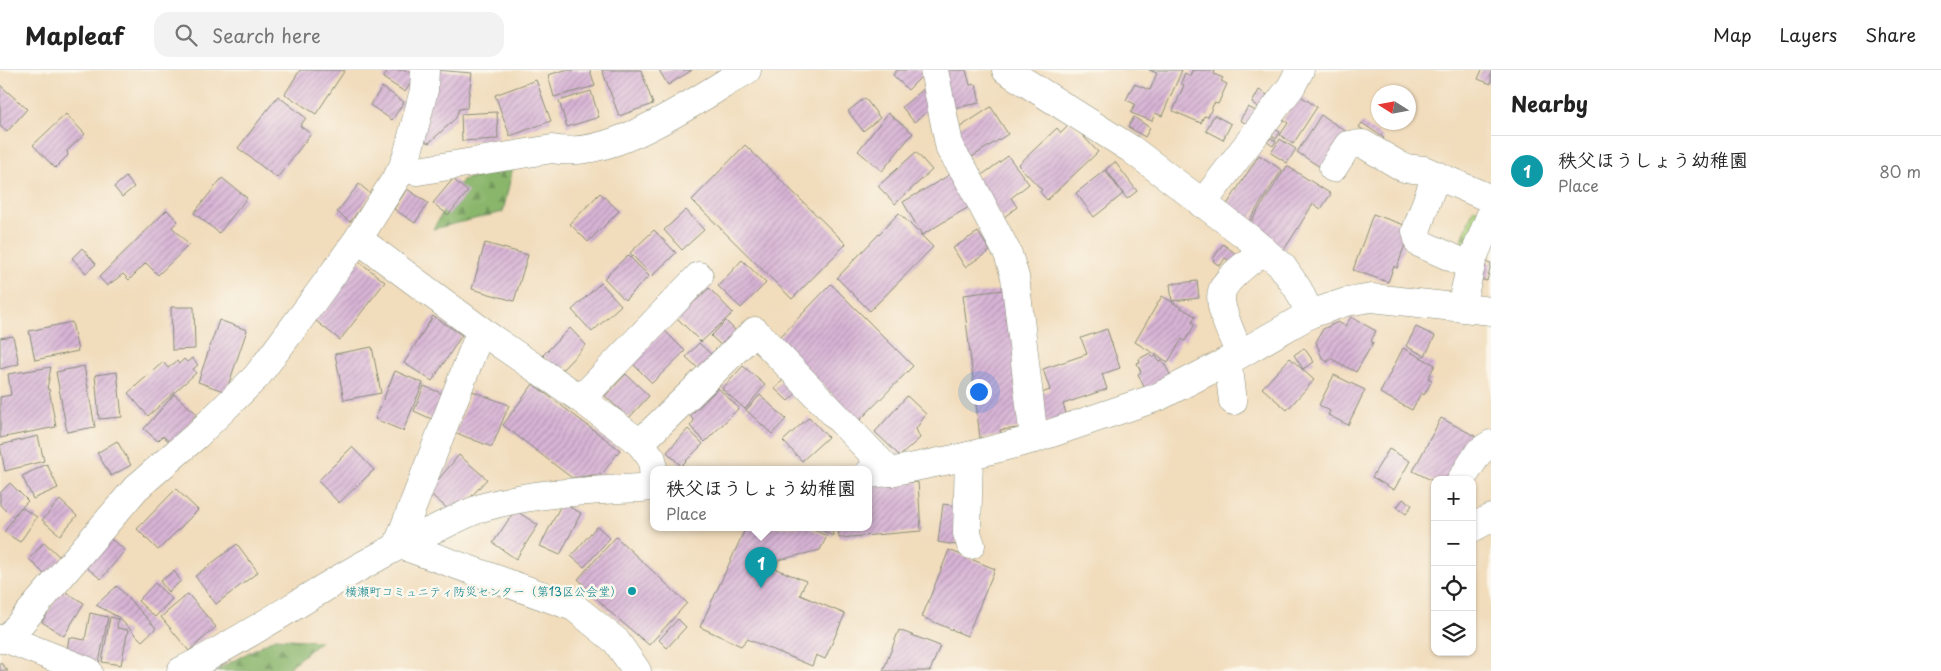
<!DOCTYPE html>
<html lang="en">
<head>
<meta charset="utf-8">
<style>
  :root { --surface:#fff; --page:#f2f2f2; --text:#222; --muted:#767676; --line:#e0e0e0; --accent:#7c3aed }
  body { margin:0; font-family:"Playpen Sans","Klee One",sans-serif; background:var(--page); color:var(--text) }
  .controls { position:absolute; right:15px; bottom:15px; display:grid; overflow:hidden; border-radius:10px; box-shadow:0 1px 4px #0004 }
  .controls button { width:45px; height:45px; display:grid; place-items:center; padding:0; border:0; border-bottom:1px solid var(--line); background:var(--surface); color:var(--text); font:25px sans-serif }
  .compass { position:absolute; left:1371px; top:15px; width:45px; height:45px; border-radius:50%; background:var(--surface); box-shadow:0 1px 4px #0004; rotate:281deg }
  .you { position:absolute; left:978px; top:321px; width:18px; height:18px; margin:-12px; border:4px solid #fff; border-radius:50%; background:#1a73e8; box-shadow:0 0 0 8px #1a73e833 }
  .badge { display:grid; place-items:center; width:32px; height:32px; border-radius:50%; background:var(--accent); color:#fff; font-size:16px; font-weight:700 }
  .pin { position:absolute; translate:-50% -41px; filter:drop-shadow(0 1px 2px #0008) }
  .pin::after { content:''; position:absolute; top:26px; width:18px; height:15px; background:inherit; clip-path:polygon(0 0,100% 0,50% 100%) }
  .popup { position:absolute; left:650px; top:396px; width:222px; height:65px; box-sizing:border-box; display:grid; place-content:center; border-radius:10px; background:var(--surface); filter:drop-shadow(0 1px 4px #0005); font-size:16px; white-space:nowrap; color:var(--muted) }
  .popup b { font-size:19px; color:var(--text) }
  .popup::after { content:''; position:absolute; left:50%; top:100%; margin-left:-10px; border:10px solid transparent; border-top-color:var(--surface) }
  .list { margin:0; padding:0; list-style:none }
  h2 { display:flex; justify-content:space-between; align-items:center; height:65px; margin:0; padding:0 20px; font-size:21px }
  h2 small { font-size:16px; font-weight:400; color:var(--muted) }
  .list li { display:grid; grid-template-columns:32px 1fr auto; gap:15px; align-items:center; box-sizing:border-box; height:70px; padding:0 20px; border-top:1px solid var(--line) }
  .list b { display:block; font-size:19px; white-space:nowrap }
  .list p { margin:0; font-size:16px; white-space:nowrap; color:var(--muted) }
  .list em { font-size:16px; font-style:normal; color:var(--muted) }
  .icon { flex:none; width:28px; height:28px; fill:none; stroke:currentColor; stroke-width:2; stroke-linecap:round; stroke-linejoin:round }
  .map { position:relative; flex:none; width:1491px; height:601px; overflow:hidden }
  header { display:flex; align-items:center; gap:30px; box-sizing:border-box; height:70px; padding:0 25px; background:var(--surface); border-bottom:1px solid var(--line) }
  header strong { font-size:24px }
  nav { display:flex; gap:28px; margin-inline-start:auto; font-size:18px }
  .search { width:350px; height:45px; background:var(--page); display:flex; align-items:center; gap:12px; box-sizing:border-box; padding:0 18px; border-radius:15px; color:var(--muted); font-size:19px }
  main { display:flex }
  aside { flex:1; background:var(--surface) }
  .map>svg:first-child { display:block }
</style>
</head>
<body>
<header>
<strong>Mapleaf</strong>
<div class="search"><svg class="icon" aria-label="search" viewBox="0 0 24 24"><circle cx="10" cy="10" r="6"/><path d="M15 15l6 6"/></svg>Search here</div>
<nav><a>Map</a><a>Layers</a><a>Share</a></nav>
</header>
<main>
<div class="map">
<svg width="1491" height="601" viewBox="0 0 1491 601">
  <defs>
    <pattern id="forest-firs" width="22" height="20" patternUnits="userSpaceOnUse" patternTransform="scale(1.25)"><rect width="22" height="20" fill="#8ab66c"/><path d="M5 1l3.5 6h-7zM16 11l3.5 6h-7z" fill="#70955a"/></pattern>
    <pattern id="cemetery-stones" width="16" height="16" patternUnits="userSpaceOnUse" patternTransform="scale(1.25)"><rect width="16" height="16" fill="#aed47d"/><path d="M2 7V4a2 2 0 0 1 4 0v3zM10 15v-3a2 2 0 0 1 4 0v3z" fill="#8dad67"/></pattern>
    <pattern id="building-hatch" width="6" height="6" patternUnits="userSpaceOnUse" patternTransform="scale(1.25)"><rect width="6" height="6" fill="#d8b4d6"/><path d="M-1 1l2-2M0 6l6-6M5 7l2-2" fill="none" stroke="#af94ae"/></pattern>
  </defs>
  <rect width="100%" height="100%" fill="#fbf7ec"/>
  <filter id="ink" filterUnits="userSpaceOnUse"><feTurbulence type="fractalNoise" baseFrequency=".02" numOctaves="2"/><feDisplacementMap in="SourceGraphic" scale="10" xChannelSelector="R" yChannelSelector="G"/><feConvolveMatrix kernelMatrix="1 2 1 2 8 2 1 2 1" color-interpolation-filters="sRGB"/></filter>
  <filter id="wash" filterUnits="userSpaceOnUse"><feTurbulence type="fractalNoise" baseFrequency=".0096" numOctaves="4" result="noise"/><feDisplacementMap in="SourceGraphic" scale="20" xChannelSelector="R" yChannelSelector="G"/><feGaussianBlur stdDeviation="1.12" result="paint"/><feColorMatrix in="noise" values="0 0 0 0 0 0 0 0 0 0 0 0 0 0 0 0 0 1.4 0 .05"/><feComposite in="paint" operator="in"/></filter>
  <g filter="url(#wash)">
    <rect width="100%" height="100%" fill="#f1dcbb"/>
    <g fill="url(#forest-firs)" stroke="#547a50">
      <polygon points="513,97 503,142 433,159 462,110"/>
      <polygon points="275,568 320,571 285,601 215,601"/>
    </g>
    <polygon fill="url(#cemetery-stones)" stroke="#668858" points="1474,138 1483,142 1467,184 1458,180"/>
    <g id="blocks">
      <g fill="url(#building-hatch)">
        <polygon points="300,0 345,0 316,44 285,24"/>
        <polygon points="388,0 405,0 415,6 405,22 383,8"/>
        <polygon points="435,0 472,3 467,38 459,39 456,48 429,73 420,69"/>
        <polygon points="565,0 590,0 595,16 554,27 548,5"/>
        <polygon points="602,0 641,0 653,34 619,46"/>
        <polygon points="659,0 692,0 668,15"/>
        <polygon points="897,0 919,0 923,5 908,20 893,5"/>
        <polygon points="950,0 966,0 970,15 976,14 980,33 948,39 940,2"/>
        <polygon points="1149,0 1182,0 1162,46 1155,43 1152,51 1131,43 1135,34 1126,30 1134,14 1150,20 1157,3"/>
        <polygon points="1192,0 1212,0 1215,1 1214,4 1223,8 1221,11 1227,14 1218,34 1214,33 1208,47 1204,46 1201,53 1173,41 1184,15 1181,13 1185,3 1190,6"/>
        <polygon points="1482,0 1491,0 1491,14 1478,9"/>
        <polygon points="536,10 551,51 510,66 495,25"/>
        <polygon points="0,15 27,39 7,62 0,56"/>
        <polygon points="382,17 404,32 392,50 370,35"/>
        <polygon points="926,17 938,32 914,52 902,37"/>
        <polygon points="1259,20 1269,26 1261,39 1252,33"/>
        <polygon points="591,21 599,47 567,57 559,31"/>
        <polygon points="1299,25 1317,37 1293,74 1280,65 1288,53 1283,50"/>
        <polygon points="278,26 306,48 300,56 311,64 277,108 238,78"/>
        <polygon points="865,28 880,48 863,61 848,41"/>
        <polygon points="991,37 1008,64 972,87 970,85 965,88 954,61"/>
        <polygon points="1248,37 1258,42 1250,56 1240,50"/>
        <polygon points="497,42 498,69 462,71 461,44"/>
        <polygon points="888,43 913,63 882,101 858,81"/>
        <polygon points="66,44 85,64 67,81 68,85 55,98 33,75"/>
        <polygon points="1214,45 1231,54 1223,70 1206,61"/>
        <polygon points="1321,45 1347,62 1323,99 1297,82"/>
        <polygon points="1134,47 1150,58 1145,67 1128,57"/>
        <polygon points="1071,53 1098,82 1047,130 1040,122 1042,120 1018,95 1057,58 1061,63"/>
        <polygon points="1362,53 1384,68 1381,72 1359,57"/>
        <polygon points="1275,59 1280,62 1276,69 1271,65"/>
        <polygon points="1271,68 1276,71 1273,76 1267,72"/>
        <polygon points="1280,69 1296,79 1287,93 1271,83"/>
        <polygon points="745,75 846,174 792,229 692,130"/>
        <polygon points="916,82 932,100 895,134 878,116"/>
        <polygon points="1259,85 1282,100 1249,151 1226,136"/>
        <polygon points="1008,86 1029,114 1011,128 1017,137 1003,148 975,110"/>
        <polygon points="1115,92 1137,121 1127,129 1106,99"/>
        <polygon points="1287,96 1331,124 1321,139 1313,134 1284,180 1248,156"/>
        <polygon points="958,100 977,132 922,165 903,132"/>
        <polygon points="1105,100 1123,124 1094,147 1076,123"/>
        <polygon points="126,107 134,117 122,127 114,117"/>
        <polygon points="222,108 247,128 219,163 194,143"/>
        <polygon points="453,109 468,122 448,145 433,133"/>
        <polygon points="359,114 371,124 350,152 337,142"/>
        <polygon points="407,119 428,133 415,153 394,139"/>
        <polygon points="600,123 619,141 588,172 570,154"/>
        <polygon points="167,140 178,151 172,157 189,175 158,205 146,193 129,210 123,204 107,216 99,207"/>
        <polygon points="686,140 704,160 682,180 664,160"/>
        <polygon points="899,143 933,177 870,241 837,208"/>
        <polygon points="1373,144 1407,156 1410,159 1397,198 1394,196 1388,212 1353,200"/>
        <polygon points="654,160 676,183 652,206 630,183"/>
        <polygon points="978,162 990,181 965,197 953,178"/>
        <polygon points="485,173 528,185 514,231 472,219"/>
        <polygon points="1223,174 1240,187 1235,195 1225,188 1220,196 1214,192 1213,189"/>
        <polygon points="82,178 96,194 86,203 72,188"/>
        <polygon points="628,185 649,206 625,230 604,208"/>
        <polygon points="356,189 385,212 340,270 311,247"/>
        <polygon points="742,190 766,213 741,238 718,216"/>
        <polygon points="1482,191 1491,193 1487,211 1477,208"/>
        <polygon points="1197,211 1199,228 1172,231 1170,214"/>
        <polygon points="601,213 621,235 592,262 572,240"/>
        <polygon points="831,214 913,296 859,351 777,270"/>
        <polygon points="709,218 733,243 701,272 677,248"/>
        <polygon points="1011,219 1019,358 1000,360 1001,366 980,368 963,225"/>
        <polygon points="1162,226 1195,246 1192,252 1195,254 1185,271 1182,269 1168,292 1135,272"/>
        <polygon points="171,237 194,237 195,279 172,280"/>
        <polygon points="433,246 462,265 432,311 404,293"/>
        <polygon points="1351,247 1376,261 1371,271 1373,273 1356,302 1330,288 1328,292 1322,288 1316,272 1323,259 1338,252 1345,256"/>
        <polygon points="219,250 247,260 226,322 198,312"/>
        <polygon points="726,251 738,263 724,278 711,266"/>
        <polygon points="72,252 78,281 35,290 29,261"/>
        <polygon points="1416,257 1435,266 1425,286 1406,276"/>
        <polygon points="570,258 586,275 560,302 543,285"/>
        <polygon points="1107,259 1120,298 1102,304 1107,319 1063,334 1067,346 1046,353 1036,325 1050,320 1043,299 1087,284 1081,268"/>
        <polygon points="664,260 685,281 652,313 631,292"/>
        <polygon points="13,266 19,294 0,299 0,268"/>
        <polygon points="699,273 713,286 700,300 686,287"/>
        <polygon points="372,277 381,323 344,330 335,284"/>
        <polygon points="1304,278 1314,292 1303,299 1294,285"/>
        <polygon points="1403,278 1435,295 1428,308 1432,310 1424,325 1421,323 1412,340 1380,323"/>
        <polygon points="1150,283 1153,288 1156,286 1159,291 1162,290 1171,306 1145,319 1138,304 1141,302 1137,293 1140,292 1139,289"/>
        <polygon points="192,288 198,295 193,299 196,303 148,346 128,323 163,292 168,298 177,291 179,294 184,289 187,292"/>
        <polygon points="1290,288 1314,310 1287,340 1262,318"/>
        <polygon points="84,296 95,357 67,362 56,302"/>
        <polygon points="743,296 765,315 745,339 722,319"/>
        <polygon points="51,297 47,319 49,319 56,357 0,368 0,327 11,325 8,304"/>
        <polygon points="395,301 423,313 403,361 375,349"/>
        <polygon points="117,302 122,347 99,349 95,305"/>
        <polygon points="626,304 649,326 629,348 605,326"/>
        <polygon points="787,305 803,317 788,331 775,319"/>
        <polygon points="1334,305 1365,320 1348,355 1328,345 1330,341 1319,335"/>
        <polygon points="533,314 620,380 602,404 572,408 503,355"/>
        <polygon points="424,316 453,328 436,351 414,341"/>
        <polygon points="718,318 739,338 705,372 690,356 694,351 690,346"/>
        <polygon points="472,321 509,335 492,377 456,363"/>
        <polygon points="174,324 197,344 172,374 163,366 158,371 144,359"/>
        <polygon points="760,325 786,349 772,364 746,340"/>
        <polygon points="907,326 926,344 916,359 920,368 900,386 875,362"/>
        <polygon points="809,347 828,367 802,391 783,371"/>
        <polygon points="1441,348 1475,366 1452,410 1435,410 1435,412 1413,401"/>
        <polygon points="688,359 703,374 681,396 667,382"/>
        <polygon points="38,366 44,391 5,401 0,375"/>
        <polygon points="117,371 131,395 111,406 97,383"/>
        <polygon points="352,377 374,400 339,433 318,411"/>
        <polygon points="1389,379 1410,391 1394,420 1372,407"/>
        <polygon points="459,385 487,409 455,445 428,422"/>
        <polygon points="47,394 58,418 33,429 22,406"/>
        <polygon points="918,412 921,461 839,468 838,457 868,457 868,415"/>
        <polygon points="10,413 28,431 12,447 0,435 0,423"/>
        <polygon points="176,419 198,440 158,480 137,459"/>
        <polygon points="1403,429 1412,435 1406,444 1397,437"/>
        <polygon points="60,430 77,446 60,465 42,450"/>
        <polygon points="562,433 581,443 560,485 540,476"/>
        <polygon points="943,434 961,437 956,475 938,472"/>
        <polygon points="21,437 37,447 20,472 4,462"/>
        <polygon points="515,440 538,455 516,489 493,473"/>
        <polygon points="597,456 610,468 584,497 571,486"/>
        <polygon points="746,457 807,457 827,466 820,480 779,490 776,499 806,511 800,525 845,544 825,589 816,585 812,596 747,569 741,576 700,557"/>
        <polygon points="815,457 832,457 833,466"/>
        <polygon points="106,465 125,480 101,509 82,494"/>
        <polygon points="616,467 687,533 649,575 610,542 578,509"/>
        <polygon points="44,472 63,490 47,507 29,489"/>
        <polygon points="237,474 258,502 216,534 195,506"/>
        <polygon points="949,480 995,499 967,566 922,547"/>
        <polygon points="174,501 181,511 168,522 160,511"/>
        <polygon points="155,513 172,529 155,547 138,531"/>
        <polygon points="117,516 156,558 142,571 118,547 96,535"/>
        <polygon points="62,520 84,533 64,566 42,552"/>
        <polygon points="188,524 216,557 189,581 161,547"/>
        <polygon points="90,543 108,547 99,593 82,589 67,581 69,567 85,570"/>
        <polygon points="110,547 118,549 117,558 128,560 121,595 102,592"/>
        <polygon points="678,549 686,557 667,578 659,570"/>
        <polygon points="899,560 940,576 930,601 883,601"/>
        <polygon points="0,592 8,601 0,601"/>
      </g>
    </g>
  </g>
  <g filter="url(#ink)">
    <use href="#blocks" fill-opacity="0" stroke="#888c78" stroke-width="1"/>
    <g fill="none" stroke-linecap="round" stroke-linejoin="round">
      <g stroke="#888c78" stroke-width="29">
        <g id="minor">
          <polyline points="934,0 950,79 965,102 1008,184 1015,207 1034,369"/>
          <polyline points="1006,0 1131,79 1249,168 1282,196 1298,219 1310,244"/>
          <polyline points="1333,98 1348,75 1363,74 1404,98 1424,100 1491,129"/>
          <path d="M402 99 418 101 552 79C613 91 695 30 747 0"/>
          <polyline points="1436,105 1416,161 1419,173 1471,196"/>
          <polyline points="1202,134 1291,17 1300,0"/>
          <polyline points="358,169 487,265 581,329 640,373 652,389 654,408"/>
          <polyline points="1461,236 1472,191 1491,144"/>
          <path d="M1240 284C1234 270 1217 236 1222 221 1228 205 1251 191 1264 180"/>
          <polyline points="1225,292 1230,307 1233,331"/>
          <polyline points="581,329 699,206"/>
          <polyline points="640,373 755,261 890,402"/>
          <polyline points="969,386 967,463 971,475"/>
          <polyline points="868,404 890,402 964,387 1034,369 1158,327 1230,290 1310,244 1346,232 1372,228 1491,241"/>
          <polyline points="1461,410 1479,382 1491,374"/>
          <polyline points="1472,458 1491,448"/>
          <polyline points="398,474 574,537 616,571 637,601"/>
          <polyline points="398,474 481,260"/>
          <polyline points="0,569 7,569 88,601"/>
          <polyline points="7,569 136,418 196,366 257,306 314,230 358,169 402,99 408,82 424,20 425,0"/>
          <path d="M181 601C269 557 348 496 439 457 454 450 469 442 484 437 538 421 598 421 654 417"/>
        </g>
      </g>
      <use href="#minor" stroke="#fff" stroke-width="28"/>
    </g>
  </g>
  <circle fill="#0f9aa8" stroke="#fbf7ec" stroke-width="2" cx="632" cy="521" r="5"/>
  <g text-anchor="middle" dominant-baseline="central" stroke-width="5" stroke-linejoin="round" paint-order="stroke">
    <g font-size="12" fill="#0d838f" stroke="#fbf7ec" text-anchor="end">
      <text x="622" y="521">横瀬町コミュニティ防災センター（第13区公会堂）</text>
    </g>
  </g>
</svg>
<div class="controls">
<button>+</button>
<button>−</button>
<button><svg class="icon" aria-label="locate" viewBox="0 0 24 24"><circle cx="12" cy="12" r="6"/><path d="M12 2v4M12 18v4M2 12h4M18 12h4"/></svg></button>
<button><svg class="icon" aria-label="layers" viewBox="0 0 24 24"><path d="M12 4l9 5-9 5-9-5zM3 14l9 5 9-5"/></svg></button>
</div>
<svg class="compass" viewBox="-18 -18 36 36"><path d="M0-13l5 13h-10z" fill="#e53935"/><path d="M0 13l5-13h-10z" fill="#767676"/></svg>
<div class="you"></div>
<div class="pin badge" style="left:761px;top:518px;background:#0f9aa8">1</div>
<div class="popup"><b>秩父ほうしょう幼稚園</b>Place</div>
</div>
<aside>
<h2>Nearby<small></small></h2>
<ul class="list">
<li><span class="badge" style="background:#0f9aa8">1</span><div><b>秩父ほうしょう幼稚園</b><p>Place</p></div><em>80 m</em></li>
</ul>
</aside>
</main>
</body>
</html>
